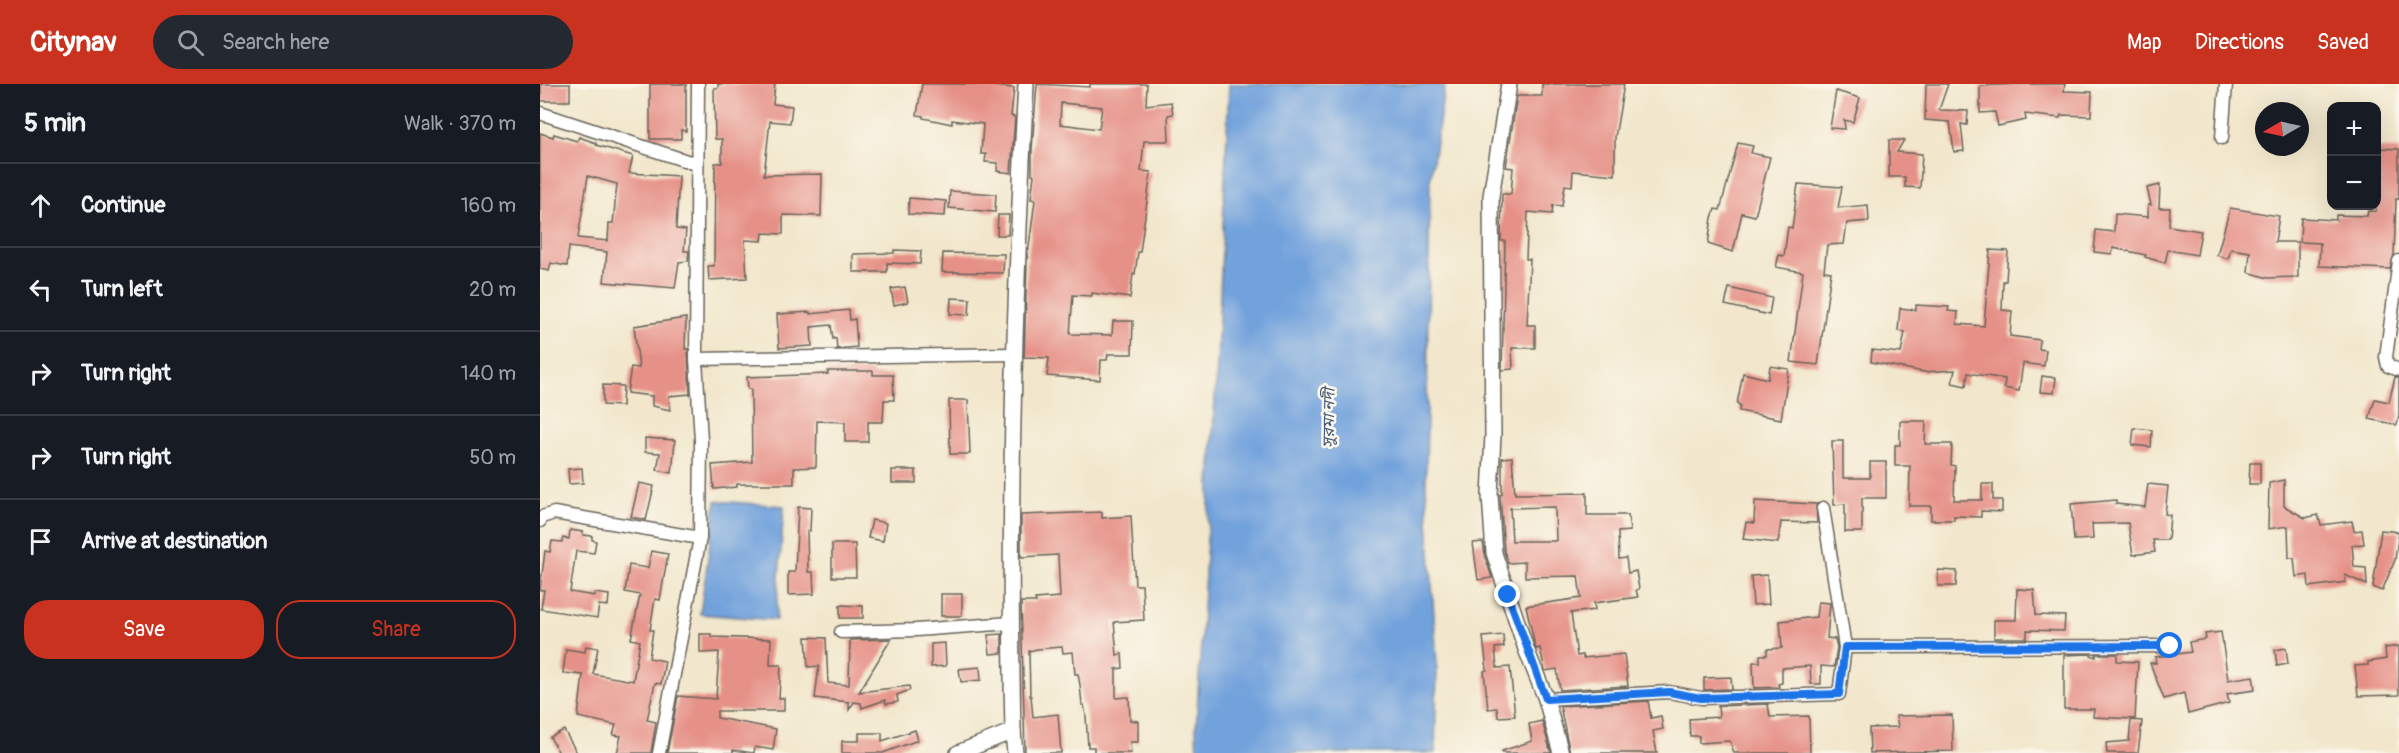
<!DOCTYPE html>
<html lang="en">
<head>
<meta charset="utf-8">
<style>
  :root { --surface:#171b24; --page:#242831; --text:#f1f3f6; --muted:#9ea1a6; --line:#363941; --accent:#c8321e }
  body { margin:0; font-family:Pangolin,"Noto Sans Bengali",sans-serif; background:var(--page); color:var(--text) }
  .controls { position:absolute; right:18px; top:18px; display:grid; overflow:hidden; border-radius:12px; box-shadow:0 6px 24px #0002 }
  .controls button { width:54px; height:54px; display:grid; place-items:center; padding:0; border:0; border-bottom:2px solid var(--line); background:var(--surface); color:var(--text); font:30px sans-serif }
  .compass { position:absolute; left:1715px; top:18px; width:54px; height:54px; border-radius:50%; background:var(--surface); box-shadow:0 6px 24px #0002; rotate:261deg }
  .stop { position:absolute; width:18px; height:18px; margin:-14px; border:4px solid #1a73e8; border-radius:50%; background:#fff }
  .stop.end { background:#1a73e8; border-color:#fff; box-shadow:0 2px 6px #0008 }
  .list { margin:0; padding:0; list-style:none }
  h2 { display:flex; justify-content:space-between; align-items:center; height:78px; margin:0; padding:0 24px; font-size:26px }
  h2 small { font-size:20px; font-weight:400; color:var(--muted) }
  .list li { display:grid; grid-template-columns:39px 1fr auto; gap:18px; align-items:center; box-sizing:border-box; height:84px; padding:0 24px; border-top:2px solid var(--line) }
  .list b { display:block; font-size:22px; white-space:nowrap }
  .list em { font-size:20px; font-style:normal; color:var(--muted) }
  .actions { display:flex; gap:12px; padding:18px 24px }
  .actions a { flex:1; padding:14px 0; border:2px solid var(--accent); border-radius:24px; text-align:center; font-size:21px; color:var(--accent) }
  .actions .main { background:var(--accent); color:#fff }
  .icon { flex:none; width:33px; height:33px; fill:none; stroke:currentColor; stroke-width:2; stroke-linecap:round; stroke-linejoin:round }
  .map { position:relative; flex:none; width:1859px; height:669px; overflow:hidden }
  header { display:flex; align-items:center; gap:36px; box-sizing:border-box; height:84px; padding:0 30px; background:var(--accent); color:#fff }
  header strong { font-size:28px }
  nav { display:flex; gap:33px; margin-inline-start:auto; font-size:21px }
  .search { width:420px; height:54px; background:var(--page); display:flex; align-items:center; gap:15px; box-sizing:border-box; padding:0 21px; border-radius:33px; color:var(--muted); font-size:22px }
  main { display:flex }
  aside { flex:1; background:var(--surface) }
  .map>svg:first-child { display:block }
</style>
</head>
<body>
<header>
<strong>Citynav</strong>
<div class="search"><svg class="icon" aria-label="search" viewBox="0 0 24 24"><circle cx="10" cy="10" r="6"/><path d="M15 15l6 6"/></svg>Search here</div>
<nav><a>Map</a><a>Directions</a><a>Saved</a></nav>
</header>
<main>
<aside>
<h2>5 min<small>Walk · 370 m</small></h2>
<ul class="list">
<li><svg class="icon" aria-label="ahead" viewBox="0 0 24 24"><path d="M12 20V5M6 11l6-6 6 6"/></svg><div><b>Continue</b></div><em>160 m</em></li>
<li><svg class="icon" aria-label="left" viewBox="0 0 24 24"><path d="M17 20v-9H6M10 6l-5 5 5 5"/></svg><div><b>Turn left</b></div><em>20 m</em></li>
<li><svg class="icon" aria-label="right" viewBox="0 0 24 24"><path d="M7 20v-9h11M14 6l5 5-5 5"/></svg><div><b>Turn right</b></div><em>140 m</em></li>
<li><svg class="icon" aria-label="right" viewBox="0 0 24 24"><path d="M7 20v-9h11M14 6l5 5-5 5"/></svg><div><b>Turn right</b></div><em>50 m</em></li>
<li><svg class="icon" aria-label="arrive" viewBox="0 0 24 24"><path d="M6 21V4h12l-3 4 3 4H6"/></svg><div><b>Arrive at destination</b></div></li>
</ul>
<div class="actions"><a class="main">Save</a><a>Share</a></div>
</aside>
<div class="map">
<svg width="1859" height="669" viewBox="0 0 1859 669">
  <rect width="100%" height="100%" fill="#fbf7ec"/>
  <filter id="ink" filterUnits="userSpaceOnUse"><feTurbulence type="fractalNoise" baseFrequency=".0167" numOctaves="2"/><feDisplacementMap in="SourceGraphic" scale="12" xChannelSelector="R" yChannelSelector="G"/><feConvolveMatrix kernelMatrix="1 2 1 2 8 2 1 2 1" color-interpolation-filters="sRGB"/></filter>
  <filter id="wash" filterUnits="userSpaceOnUse"><feTurbulence type="fractalNoise" baseFrequency=".008" numOctaves="4" result="noise"/><feDisplacementMap in="SourceGraphic" scale="24" xChannelSelector="R" yChannelSelector="G"/><feGaussianBlur stdDeviation="1.35" result="paint"/><feColorMatrix in="noise" values="0 0 0 0 0 0 0 0 0 0 0 0 0 0 0 0 0 1.4 0 .05"/><feComposite in="paint" operator="in"/></filter>
  <g filter="url(#wash)">
    <rect width="100%" height="100%" fill="#f2e7cc"/>
    <g fill="#72a2dc" stroke="#475f7c" stroke-width="1.5">
      <polygon points="689,0 905,0 890,97 886,401 897,581 895,669 657,669 656,645 677,280"/>
      <polygon points="176,417 244,422 236,536 160,530"/>
    </g>
    <g id="blocks">
      <g fill="#e69187" fill-rule="evenodd">
        <rect x="1" y="0" width="29" height="17"/>
        <polygon points="110,0 146,0 146,47 141,46 141,55 110,55"/>
        <polygon points="178,0 235,0 233,20 252,22 250,39 230,37 224,91 282,90 281,132 243,131 243,150 223,149 222,157 205,156 207,194 169,196 168,182 174,182 175,79 182,79 182,55 175,55 174,4 178,4"/>
        <polygon points="382,0 455,0 454,2 474,4 471,32 475,33 471,89 457,87 458,79 445,78 446,70 441,70 443,40 412,36 412,40 383,34 383,32 377,31"/>
        <path d="M497 0 550 3V0H607L606 21 631 18 633 30 628 31 629 57H604L601 87 611 88 600 168H598L595 190H593L590 214 552 209V212L533 211 530 250 572 251 573 237H593L592 270H568L567 276H561L560 296 507 292 509 274 484 273 487 178 495 116 491 115 494 91 492 90V65ZM521 19 562 23 559 45 520 40Z"/>
        <polygon points="1002,0 1084,0 1075,54 1075,91 1033,87 1032,102 1025,101 1022,122 1013,121 1012,130 988,128 986,175 990,175 987,241 995,241 995,264 972,264 973,285 962,286 965,157 961,157 962,110 971,110 973,84 966,83 977,12 1002,12"/>
        <polygon points="1386,0 1408,0 1399,26 1428,27 1427,41 1421,40 1424,67 1414,68 1410,38 1385,36"/>
        <polygon points="1477,0 1525,0 1524,7 1552,8 1551,32 1521,31 1520,34 1485,30 1486,36 1458,42 1455,28 1440,29 1440,2"/>
        <polygon points="1296,7 1320,14 1313,38 1304,36 1305,45 1290,44"/>
        <path d="M0 49 13 53 14 50 37 57 39 53 56 59V61L93 72 89 89 139 92 136 145 146 146 144 167H149L148 177 139 178 135 204 64 198 67 168 29 163 27 182 11 179 9 187 0 185ZM48 92 77 100 73 139H69L68 157 38 154Z"/>
        <polygon points="1349,56 1364,56 1357,68 1382,70 1380,104 1365,103 1365,93 1349,93"/>
        <polygon points="1198,59 1213,62 1211,69 1230,73 1215,132 1202,129 1193,168 1168,160 1172,134 1175,125 1180,126"/>
        <polygon points="1836,64 1859,65 1859,115 1856,115 1854,171 1850,185 1779,182 1780,159 1760,158 1761,134 1796,136 1796,131 1827,132 1828,127 1836,127"/>
        <polygon points="1258,100 1302,103 1298,124 1328,121 1329,137 1307,139 1304,160 1287,161 1284,187 1291,188 1278,281 1251,278 1263,188 1236,183 1239,171 1244,172 1248,143 1252,144"/>
        <polygon points="1620,101 1619,124 1630,124 1629,142 1661,147 1657,171 1628,166 1625,179 1605,173 1606,171 1573,164 1572,170 1554,168 1556,146 1574,148 1575,130 1608,133 1608,121 1611,121 1607,104"/>
        <polygon points="410,107 456,110 455,128 409,124"/>
        <polygon points="369,114 406,117 405,132 368,130"/>
        <polygon points="1690,124 1739,132 1735,158 1758,158 1758,193 1728,194 1708,188 1710,168 1691,165 1688,175 1677,171"/>
        <polygon points="458,131 469,131 468,151 457,151"/>
        <polygon points="354,166 381,167 380,180 347,179 347,188 313,188 313,170 354,169"/>
        <polygon points="1450,166 1468,167 1466,197 1463,197 1462,226 1472,227 1470,252 1500,256 1499,265 1506,266 1504,282 1483,279 1479,307 1464,304 1465,295 1428,289 1426,302 1412,299 1415,286 1384,288 1331,278 1332,266 1361,269 1365,248 1358,247 1360,224 1376,226 1376,221 1409,223 1408,227 1418,228 1417,240 1444,242"/>
        <polygon points="403,169 464,170 463,189 402,188"/>
        <polygon points="365,203 368,218 354,221 351,205"/>
        <polygon points="1189,204 1232,214 1229,231 1185,221"/>
        <polygon points="411,214 430,215 429,231 410,230"/>
        <polygon points="309,226 310,236 315,235 317,263 297,265 296,254 293,255 291,241 271,243 272,262 239,264 237,230 270,228 270,230"/>
        <polygon points="146,234 145,265 148,265 150,310 129,312 130,326 112,322 112,312 87,309 91,283 99,284 94,242"/>
        <polygon points="1230,282 1249,285 1241,335 1199,327 1200,321 1197,320 1203,289 1228,295"/>
        <polygon points="288,287 333,287 333,291 353,291 354,316 344,316 343,338 328,338 328,358 305,358 305,338 277,337 276,383 254,384 254,400 197,400 197,403 174,405 172,381 212,378 211,305 208,305 207,293 288,290"/>
        <polygon points="1502,292 1516,294 1514,309 1500,308"/>
        <polygon points="1855,293 1859,294 1859,332 1857,341 1829,335 1835,315 1849,318"/>
        <polygon points="63,301 83,302 82,322 63,321"/>
        <polygon points="409,316 428,316 430,370 410,370"/>
        <polygon points="1360,337 1386,337 1385,360 1412,360 1411,381 1415,382 1414,416 1442,416 1442,400 1453,400 1453,416 1462,416 1462,428 1441,427 1441,433 1414,432 1414,436 1391,436 1391,422 1369,422 1370,382 1355,382 1355,361 1360,361"/>
        <polygon points="1594,344 1612,346 1611,363 1592,361"/>
        <polygon points="105,354 135,356 132,389 117,386 120,369 105,368"/>
        <polygon points="1292,357 1303,357 1303,394 1330,394 1330,378 1346,378 1346,414 1322,414 1322,448 1305,448 1305,420 1294,421"/>
        <path d="M972 373 975 410 1047 409V431H1088L1090 447 1078 448 1079 475 1086 474 1088 489 1096 487 1099 505 1096 506 1098 513 1054 519 1055 526 1031 529 1037 572 1043 571V574L1084 570 1088 602 1020 606 1017 585 1005 587 1000 564 996 565 995 562 986 522 1041 514 1038 492 985 493V478L968 479 964 467 960 411 962 410V374ZM1015 423 1016 457H972L970 424Z"/>
        <polygon points="1710,379 1720,379 1720,400 1709,400"/>
        <polygon points="42,384 43,399 29,400 28,385"/>
        <rect x="352" y="386" width="24" height="13"/>
        <polygon points="1744,396 1744,422 1765,434 1778,431 1781,441 1812,437 1814,447 1822,446 1824,460 1812,461 1814,483 1826,484 1827,501 1805,491 1806,498 1769,503 1768,491 1756,493 1754,474 1749,474 1748,442 1728,445 1729,399"/>
        <polygon points="99,399 114,402 106,436 91,433"/>
        <polygon points="1608,400 1628,402 1625,430 1630,431 1628,456 1613,456 1615,468 1593,471 1588,439 1552,440 1553,455 1534,456 1531,420 1576,416 1576,420 1605,423"/>
        <polygon points="1215,417 1276,420 1277,439 1241,438 1238,459 1203,455 1206,438 1214,439"/>
        <polygon points="258,423 271,424 270,447 267,447 268,488 273,488 274,510 248,511 248,488 255,488"/>
        <polygon points="562,428 562,434 591,432 595,501 602,501 604,536 574,538 577,571 582,570 583,584 576,585 576,614 589,613 590,636 598,637 598,658 590,658 591,669 554,669 554,663 548,663 546,632 544,621 542,621 540,601 538,590 535,590 533,568 523,569 522,563 497,565 489,567 490,612 491,612 493,633 518,630 521,669 485,669 481,518 496,518 495,515 520,513 518,471 481,473 481,431"/>
        <polygon points="332,436 346,439 343,457 328,454"/>
        <polygon points="30,446 43,448 43,451 52,452 52,456 56,457 54,469 36,467 30,508 55,512 55,509 69,511 68,522 59,521 57,534 1,525 4,506 0,506 5,467 10,468 12,457 22,458 23,454 29,455"/>
        <polygon points="1841,446 1859,448 1855,476 1842,507 1833,503"/>
        <polygon points="943,458 945,472 952,494 938,496 933,459"/>
        <polygon points="292,460 315,460 316,493 292,493"/>
        <polygon points="111,467 128,470 120,516 115,515 110,546 113,546 109,574 125,577 121,600 115,599 107,636 116,638 111,669 77,669 81,652 73,651 76,641 38,633 43,591 23,589 26,565 45,568 46,562 58,564 53,590 93,597 100,557 91,555 100,511 85,508 89,481 108,484"/>
        <polygon points="1398,486 1417,487 1416,502 1398,502"/>
        <polygon points="1227,491 1229,520 1213,521 1211,492"/>
        <polygon points="1477,505 1494,506 1496,531 1525,532 1524,547 1487,546 1487,554 1454,554 1454,536 1476,536"/>
        <rect x="401" y="510" width="21" height="22"/>
        <polygon points="1278,518 1290,519 1287,554 1295,555 1297,563 1294,583 1281,582 1281,600 1271,600 1270,582 1242,584 1242,599 1238,600 1239,603 1214,604 1213,578 1220,578 1220,571 1227,571 1227,565 1242,564 1240,537 1276,533"/>
        <polygon points="300,521 323,522 323,534 300,534"/>
        <polygon points="1681,548 1688,596 1713,592 1715,606 1687,610 1689,619 1648,630 1644,609 1624,615 1610,579 1616,579 1615,573 1651,568 1649,558 1666,555 1665,550"/>
        <polygon points="160,550 171,550 171,553 231,555 230,581 241,581 239,614 244,614 244,627 177,627 177,634 236,645 233,666 215,663 214,669 193,666 193,669 127,669 138,612 176,615 179,568 160,569"/>
        <polygon points="462,550 462,569 450,570 448,551"/>
        <polygon points="963,551 964,563 955,564 957,584 970,583 975,632 958,633 957,624 948,625 944,587 947,586 943,553"/>
        <polygon points="266,553 286,554 288,599 309,601 310,556 351,555 319,608 369,602 370,606 357,611 358,618 346,620 345,616 322,624 321,619 314,618 309,626 309,618 275,614 279,582 268,583"/>
        <polygon points="405,559 406,582 391,583 391,560"/>
        <polygon points="1859,562 1859,611 1818,612 1815,582 1828,581 1828,578 1846,575 1845,564"/>
        <polygon points="1746,564 1748,580 1737,582 1735,566"/>
        <polygon points="1549,570 1556,573 1556,570 1577,570 1577,577 1598,578 1595,635 1553,633 1554,625 1524,625 1524,571"/>
        <polygon points="440,583 441,596 421,598 419,585"/>
        <polygon points="1191,593 1192,605 1164,606 1164,594"/>
        <polygon points="1108,617 1111,634 1121,632 1123,645 1113,647 1117,669 1030,669 1020,622"/>
        <polygon points="1228,620 1230,633 1269,632 1270,669 1194,669 1190,657 1159,659 1159,652 1150,652 1149,635 1179,633 1178,622"/>
        <polygon points="1412,631 1413,667 1330,669 1329,644 1358,643 1356,632"/>
        <polygon points="1591,636 1602,637 1598,669 1567,669 1566,659 1589,657"/>
        <polygon points="1002,637 1011,669 962,669 962,667 992,657 989,640"/>
        <polygon points="24,646 37,669 19,669 10,653"/>
        <polygon points="375,646 378,656 343,669 302,669 302,657 319,657 319,649 342,649 342,657"/>
      </g>
    </g>
  </g>
  <g filter="url(#ink)">
    <use href="#blocks" fill-opacity="0" stroke="#67635a" stroke-width="1.5"/>
    <g fill="none" stroke-linecap="round" stroke-linejoin="round">
      <g stroke="#67635a" stroke-width="15">
        <g id="minor">
          <polyline points="0,29 156,80"/>
          <polyline points="1682,54 1686,0"/>
          <polyline points="1859,177 1846,273 1848,282 1859,286"/>
          <polyline points="156,275 475,270"/>
          <polyline points="0,437 2,433 14,429 160,454"/>
          <polyline points="301,548 376,546 471,539"/>
          <polyline points="1305,563 1630,562"/>
          <polyline points="1006,615 1129,608 1161,614 1299,610 1305,563 1283,424"/>
          <polyline points="119,669 160,454 161,356 156,275 158,0"/>
        </g>
      </g>
      <g stroke="#67635a" stroke-width="18">
        <g id="tertiary">
          <polyline points="969,0 951,112 953,351 950,411 954,469 986,565 1006,615 1021,669"/>
          <polyline points="473,647 475,669"/>
          <path d="M418 669 473 647C468 431 474 215 486 0"/>
        </g>
      </g>
      <use href="#minor" stroke="#fff" stroke-width="12"/>
      <use href="#tertiary" stroke="#fff" stroke-width="15"/>
    </g>
  </g>
  <g fill="none" stroke-linecap="round" stroke-linejoin="round" filter="url(#ink)">
    <polyline stroke="#1a73e8" stroke-width="8" points="968,511 1006,615 1129,608 1161,614 1299,610 1305,563 1630,562"/>
  </g>
  <g text-anchor="middle" dominant-baseline="central" stroke-width="5" stroke-linejoin="round" paint-order="stroke">
    <g font-size="16" font-style="italic" fill="#435872" stroke="#fbf7ec">
      <text transform="translate(789 334) rotate(-89)">সুরমা নদী</text>
    </g>
  </g>
</svg>
<div class="controls">
<button>+</button>
<button>−</button>
</div>
<svg class="compass" viewBox="-18 -18 36 36"><path d="M0-13l5 13h-10z" fill="#e53935"/><path d="M0 13l5-13h-10z" fill="#9ea1a6"/></svg>
<div class="stop" style="left:1630px;top:562px"></div>
<div class="stop end" style="left:968px;top:511px"></div>
</div>
</main>
</body>
</html>
